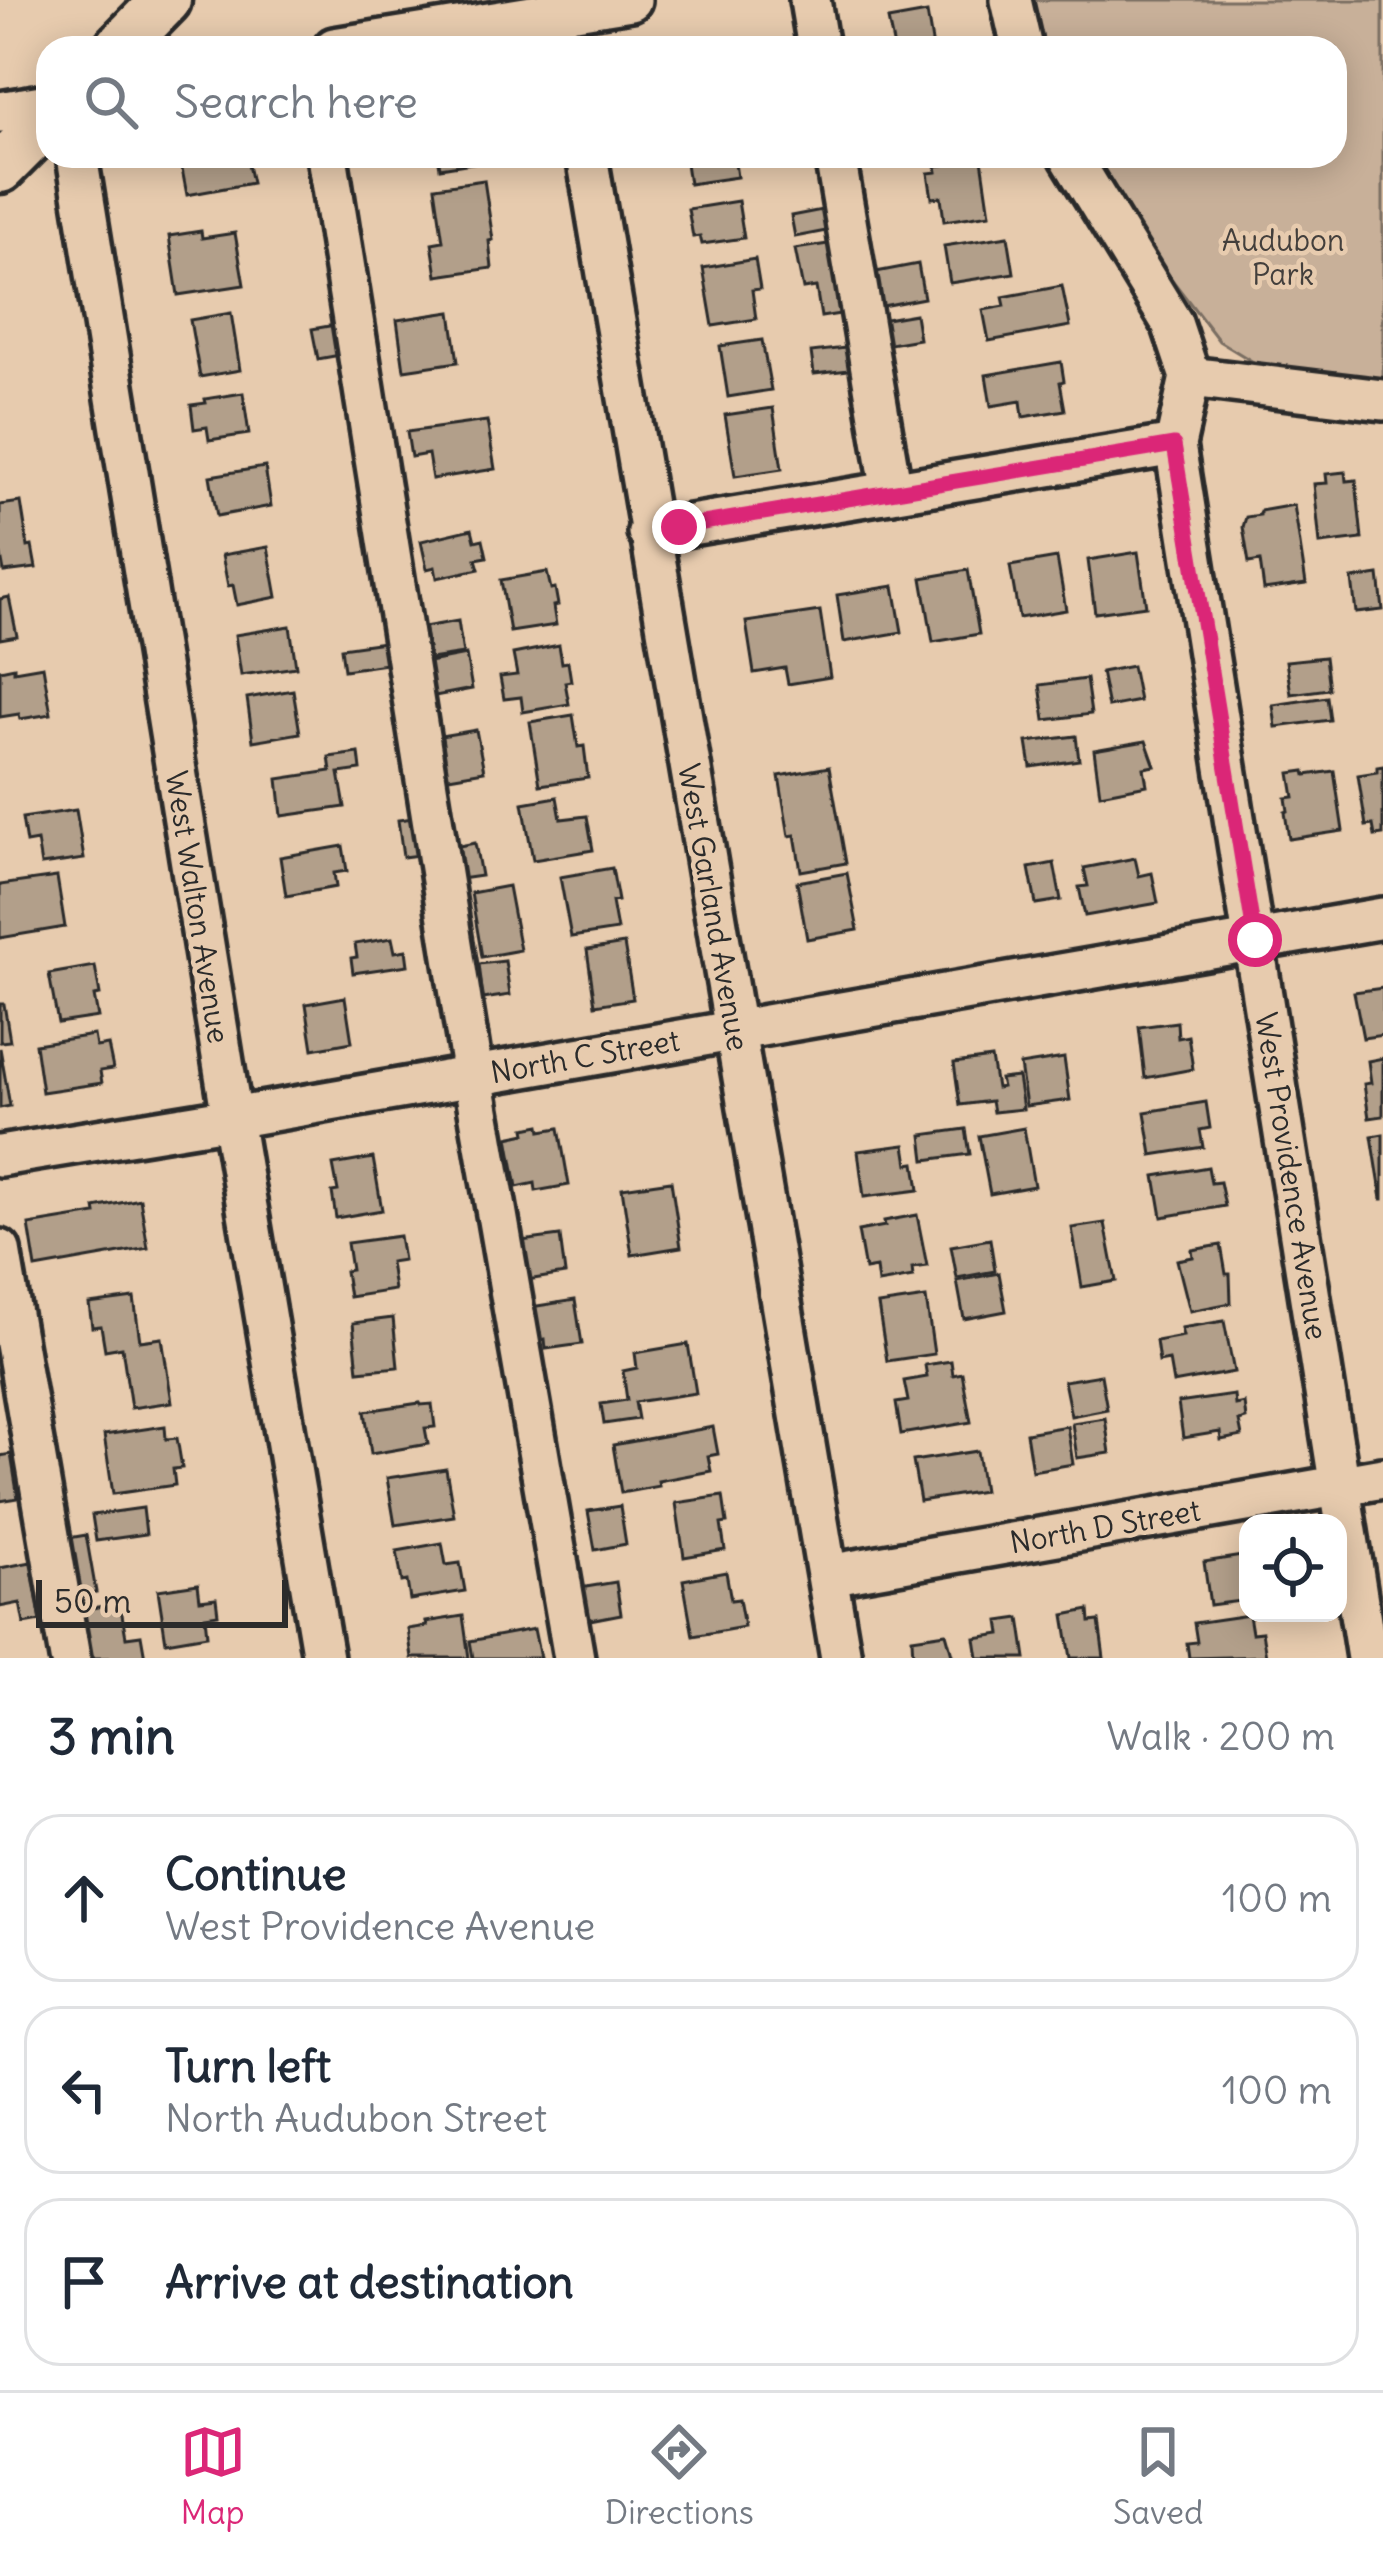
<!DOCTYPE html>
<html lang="en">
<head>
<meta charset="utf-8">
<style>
  :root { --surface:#fff; --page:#f6f6f7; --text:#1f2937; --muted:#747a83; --line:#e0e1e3; --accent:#db2777 }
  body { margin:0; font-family:Delius,sans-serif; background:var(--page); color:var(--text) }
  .controls { position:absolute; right:36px; bottom:36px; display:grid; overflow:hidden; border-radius:24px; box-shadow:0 6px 30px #0003 }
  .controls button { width:108px; height:108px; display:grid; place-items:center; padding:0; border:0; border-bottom:3px solid var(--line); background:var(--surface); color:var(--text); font:60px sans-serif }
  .scale { position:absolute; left:36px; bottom:30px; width:252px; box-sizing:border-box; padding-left:12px; border:6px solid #2b2b2b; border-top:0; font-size:33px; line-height:42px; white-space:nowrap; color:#2b2b2b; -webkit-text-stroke:9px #e7cbae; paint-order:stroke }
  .stop { position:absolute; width:36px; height:36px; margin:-27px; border:9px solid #db2777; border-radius:50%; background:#fff }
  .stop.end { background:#db2777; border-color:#fff; box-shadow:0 3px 12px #0008 }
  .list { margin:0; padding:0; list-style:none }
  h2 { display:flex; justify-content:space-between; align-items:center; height:156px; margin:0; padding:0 48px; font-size:51px }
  h2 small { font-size:39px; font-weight:400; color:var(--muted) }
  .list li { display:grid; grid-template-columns:78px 1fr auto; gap:36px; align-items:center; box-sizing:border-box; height:168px; margin:0 24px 24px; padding:0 24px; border:3px solid var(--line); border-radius:36px }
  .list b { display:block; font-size:45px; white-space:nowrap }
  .list p { margin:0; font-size:39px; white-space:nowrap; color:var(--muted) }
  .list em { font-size:39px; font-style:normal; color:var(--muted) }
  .icon { flex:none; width:66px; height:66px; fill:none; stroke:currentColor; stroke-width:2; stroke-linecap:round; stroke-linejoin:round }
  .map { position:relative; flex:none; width:1383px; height:1658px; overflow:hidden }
  .search { position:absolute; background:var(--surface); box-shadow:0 6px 30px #0003; left:36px; right:36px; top:36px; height:132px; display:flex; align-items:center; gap:30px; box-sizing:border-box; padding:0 42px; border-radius:36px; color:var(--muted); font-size:45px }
  .sheet { height:732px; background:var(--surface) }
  nav { display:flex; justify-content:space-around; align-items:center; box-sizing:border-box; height:168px; border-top:3px solid var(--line); background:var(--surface); font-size:33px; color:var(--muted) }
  nav a { display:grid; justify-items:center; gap:6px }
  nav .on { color:var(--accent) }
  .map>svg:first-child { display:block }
</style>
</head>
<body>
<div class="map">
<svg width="1383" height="1658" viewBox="0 0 1383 1658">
  <rect width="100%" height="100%" fill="#e7cbae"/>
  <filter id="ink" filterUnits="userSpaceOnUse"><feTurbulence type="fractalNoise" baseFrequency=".00833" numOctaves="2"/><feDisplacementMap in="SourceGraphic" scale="24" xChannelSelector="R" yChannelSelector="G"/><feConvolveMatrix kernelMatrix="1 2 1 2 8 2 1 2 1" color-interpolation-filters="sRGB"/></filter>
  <g filter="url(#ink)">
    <polygon fill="#c8b099" stroke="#7a6e62" stroke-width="3" points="1031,0 1383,0 1383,381 1255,363 1219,341 1108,196 1088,156 1335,156 1335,48 1044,48"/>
    <g fill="#b29f8a" stroke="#2b2b2b" stroke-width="3">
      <polygon points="927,13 933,48 894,48 888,20"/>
      <polygon points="199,156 246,156 252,183 187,195 181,164 200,160"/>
      <polygon points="438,156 498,156 498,159 440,168"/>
      <polygon points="685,156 734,156 737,177 689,184"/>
      <polygon points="982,159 990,214 944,221 941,197 932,198 928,173 937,172 936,166"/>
      <polygon points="484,180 493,240 489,241 492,268 437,276 432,243 443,241 435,187"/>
      <polygon points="738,201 744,238 702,244 700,236 693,237 688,209"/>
      <polygon points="822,210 826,231 795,237 791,216"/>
      <polygon points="201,231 202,238 235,233 244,285 178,295 169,236"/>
      <polygon points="1008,236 1014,273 950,283 944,246"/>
      <polygon points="828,244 840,314 821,317 816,287 803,289 795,249"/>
      <polygon points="755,259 760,289 752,290 756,319 713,326 703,268"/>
      <polygon points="918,264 924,298 877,307 871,273"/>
      <polygon points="1062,286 1070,326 989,341 983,310 1005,306 1003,297"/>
      <polygon points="451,312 458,362 404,370 397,320"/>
      <polygon points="231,313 240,370 200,377 190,320"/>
      <polygon points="915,314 919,339 884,345 880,320"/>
      <polygon points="335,325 340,355 318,359 312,329"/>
      <polygon points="762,340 771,390 728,397 720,346"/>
      <polygon points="846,348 849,370 814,374 811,352"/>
      <polygon points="1061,362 1064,381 1060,382 1065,410 1023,417 1021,401 991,406 986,375"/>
      <polygon points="243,393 249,434 209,440 207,427 194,429 191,405 206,403 205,399"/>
      <polygon points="773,408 782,469 735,476 725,415"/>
      <polygon points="487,421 495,469 432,479 428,454 411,457 407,432"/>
      <polygon points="265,467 271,506 217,516 210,476"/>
      <polygon points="1345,472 1346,481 1356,480 1362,539 1320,544 1314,484 1327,483 1326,474"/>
      <polygon points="21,502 28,547 32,546 36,568 4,572 0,550 0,505"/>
      <polygon points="1294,505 1306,584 1264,590 1260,561 1249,563 1243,527 1246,517 1260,515 1260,511"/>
      <polygon points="472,529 475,541 483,539 487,557 476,559 479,569 437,578 435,567 427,569 421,541"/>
      <polygon points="268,547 277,597 237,605 233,585 228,586 222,555"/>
      <polygon points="1138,552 1146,606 1095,613 1088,560"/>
      <polygon points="1057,558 1066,610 1019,618 1010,566"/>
      <polygon points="968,570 979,634 933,642 922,578"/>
      <polygon points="547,572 551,589 555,588 558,605 553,606 556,625 510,632 501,580"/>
      <polygon points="1379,575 1383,610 1356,613 1352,579"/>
      <polygon points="894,586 902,632 844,642 837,595"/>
      <polygon points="9,597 17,636 0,639 0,599"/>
      <polygon points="820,611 830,677 788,684 785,668 754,673 746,622"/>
      <polygon points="458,621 463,654 430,659 424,627"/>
      <polygon points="290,626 296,667 241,675 235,635"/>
      <polygon points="384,642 386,664 344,670 341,648"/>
      <polygon points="559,645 562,663 568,662 571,681 565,682 569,704 523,712 521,697 504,699 500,677 517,675 513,654"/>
      <polygon points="466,655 472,689 435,696 429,662"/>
      <polygon points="1325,657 1329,689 1291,694 1286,661"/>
      <polygon points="43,666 51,714 20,719 19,714 0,717 0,670 14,667 14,671"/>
      <polygon points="1132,666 1139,701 1108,707 1101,672"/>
      <polygon points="1086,679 1091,714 1045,720 1040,685"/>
      <polygon points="293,690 300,733 253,741 247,698"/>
      <polygon points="1327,697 1330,720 1276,727 1273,705"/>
      <polygon points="573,715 578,747 584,746 588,778 540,785 530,722"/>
      <polygon points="476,730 484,771 443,778 435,737"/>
      <polygon points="1076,736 1079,760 1031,767 1027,742"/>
      <polygon points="1146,741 1155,766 1144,768 1147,785 1100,794 1094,750"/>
      <polygon points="359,753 361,770 339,773 345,807 282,816 278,779 331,771 329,757"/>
      <polygon points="1383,766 1383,835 1375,836 1373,825 1366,826 1358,775 1377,772 1377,767"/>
      <polygon points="829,767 846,863 801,871 795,835 789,836 779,776"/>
      <polygon points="1305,771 1306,775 1334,771 1343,831 1289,839 1285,812 1288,811 1286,798 1294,797 1290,773"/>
      <polygon points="557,797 561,819 587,816 593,850 533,860 523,803"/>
      <polygon points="76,810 84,859 41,865 37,841 26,843 22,818"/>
      <polygon points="421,817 426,854 403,857 398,820"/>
      <polygon points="475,843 481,876 460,879 454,847"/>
      <polygon points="343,846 347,871 334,873 336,887 286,896 280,857"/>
      <polygon points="1135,858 1139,876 1152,873 1158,903 1085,916 1079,887 1088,886 1084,868"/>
      <polygon points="1054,863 1061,900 1036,904 1029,868"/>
      <polygon points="612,868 618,901 612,902 617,930 571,937 560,877"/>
      <polygon points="847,873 858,930 807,939 797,882"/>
      <polygon points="57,877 65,927 0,938 0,885"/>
      <polygon points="508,886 520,950 482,957 471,893"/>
      <polygon points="392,938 395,952 406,950 408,965 353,973 351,958 357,957 355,944"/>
      <polygon points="624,944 633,999 595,1005 587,950"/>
      <polygon points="505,961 510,995 483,999 479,964"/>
      <polygon points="95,966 100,995 94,996 98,1017 58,1023 49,974"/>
      <polygon points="1383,988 1383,1035 1363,1038 1354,992"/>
      <polygon points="345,997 352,1042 313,1049 306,1004"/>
      <polygon points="0,1004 4,1004 10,1041 0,1042"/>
      <polygon points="1177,1022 1178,1038 1188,1036 1193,1069 1145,1078 1139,1027"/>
      <polygon points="94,1035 96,1047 108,1045 113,1069 100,1071 102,1083 42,1092 35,1044"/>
      <polygon points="0,1048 10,1106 0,1108"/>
      <polygon points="991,1058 996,1088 1002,1087 1000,1079 1018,1077 1023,1109 993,1112 991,1101 960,1105 954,1063"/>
      <polygon points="1064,1058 1070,1100 1026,1106 1020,1065"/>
      <polygon points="1383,1058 1383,1116 1369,1118 1364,1084 1371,1083 1368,1061"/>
      <polygon points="1206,1102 1210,1128 1200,1130 1203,1147 1152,1155 1145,1112"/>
      <polygon points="540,1125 541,1131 559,1128 569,1185 536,1191 535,1183 517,1187 508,1137 526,1133 525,1128"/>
      <polygon points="1024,1128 1034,1186 990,1194 979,1136"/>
      <polygon points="966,1129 970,1154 925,1160 922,1135"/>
      <polygon points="1383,1134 1383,1199 1382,1199 1372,1136"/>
      <polygon points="905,1145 908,1164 915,1163 919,1190 864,1197 858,1151"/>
      <polygon points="373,1158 382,1210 336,1218 332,1192 338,1191 333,1165"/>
      <polygon points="1208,1167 1211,1183 1220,1182 1225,1206 1162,1217 1155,1176"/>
      <polygon points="671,1181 681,1247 632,1255 622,1188"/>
      <polygon points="140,1199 148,1248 36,1268 29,1225 96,1214 95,1208"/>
      <polygon points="917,1215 927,1266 912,1268 913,1277 878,1283 876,1268 865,1270 858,1231 885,1226 884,1221"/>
      <polygon points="1105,1223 1116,1281 1082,1287 1072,1228"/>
      <polygon points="399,1236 403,1260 390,1262 394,1290 349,1297 345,1271 351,1270 347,1243"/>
      <polygon points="560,1236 565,1274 527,1280 521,1241"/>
      <polygon points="990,1239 995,1271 957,1278 951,1246"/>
      <polygon points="1221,1245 1226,1274 1230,1274 1231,1303 1190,1311 1177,1260 1193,1257 1192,1250"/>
      <polygon points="999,1273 1006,1311 964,1319 957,1281"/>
      <polygon points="134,1298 140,1341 162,1338 172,1402 131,1408 122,1347 105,1350 101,1326 92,1327 89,1304"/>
      <polygon points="926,1298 934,1354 887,1361 878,1305"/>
      <polygon points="575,1300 582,1344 546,1349 545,1339 536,1341 531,1307"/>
      <polygon points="393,1318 398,1367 358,1371 353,1323"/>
      <polygon points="1224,1321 1234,1372 1173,1383 1169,1360 1159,1362 1156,1341 1183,1336 1181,1328"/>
      <polygon points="688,1344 696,1393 635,1402 638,1419 604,1424 601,1404 627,1400 623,1371 637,1368 635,1353"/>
      <polygon points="951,1361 953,1375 962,1373 971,1422 901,1434 896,1403 908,1401 904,1381 927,1377 925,1365"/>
      <polygon points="1101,1375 1107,1409 1071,1416 1064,1381"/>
      <polygon points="1234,1395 1235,1405 1244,1403 1246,1419 1239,1421 1242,1436 1221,1440 1220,1432 1183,1438 1178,1403"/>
      <polygon points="420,1403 421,1405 432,1404 435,1427 425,1428 428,1444 371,1454 365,1411"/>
      <polygon points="1105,1418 1110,1453 1077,1458 1072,1423"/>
      <polygon points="165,1426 166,1439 177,1438 182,1468 173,1469 175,1485 113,1494 104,1435"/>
      <polygon points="1067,1426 1073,1464 1032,1471 1026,1433"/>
      <polygon points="713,1427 718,1454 708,1456 711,1471 658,1481 659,1486 621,1493 613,1445"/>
      <polygon points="977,1451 983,1491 920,1501 913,1461"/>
      <polygon points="11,1454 18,1498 0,1501 0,1456"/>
      <polygon points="446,1469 454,1516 395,1525 387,1478"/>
      <polygon points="723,1496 727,1523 721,1524 725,1550 684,1557 676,1503"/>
      <polygon points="620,1506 626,1544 595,1550 588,1511"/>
      <polygon points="143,1508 146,1534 96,1541 92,1515"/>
      <polygon points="86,1535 96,1592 63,1598 52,1541"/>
      <polygon points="442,1543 446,1565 460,1563 465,1591 410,1600 407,1581 402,1582 397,1551"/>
      <polygon points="1248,1555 1248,1600 1210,1605 1204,1562"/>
      <polygon points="31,1562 41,1621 24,1624 20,1603 0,1607 0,1568"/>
      <polygon points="726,1572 731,1600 739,1599 744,1627 693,1636 683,1580"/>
      <polygon points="616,1582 621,1614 585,1621 580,1588"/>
      <polygon points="198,1584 200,1600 216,1598 218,1614 205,1616 207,1635 166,1642 158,1590"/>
      <polygon points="120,1603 126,1637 141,1635 145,1658 90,1658 81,1610"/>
      <polygon points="1089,1610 1090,1622 1099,1621 1104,1658 1071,1658 1064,1615"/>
      <polygon points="1249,1615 1252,1633 1262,1632 1266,1656 1189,1658 1187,1643 1197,1642 1194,1623"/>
      <polygon points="463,1616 469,1658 412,1658 408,1629 427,1626 426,1622"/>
      <polygon points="1020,1618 1026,1658 978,1658 975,1638 1001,1634 999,1621"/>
      <polygon points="534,1629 540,1658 473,1658 470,1641"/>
      <polygon points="946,1633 953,1658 913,1658 912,1638"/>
    </g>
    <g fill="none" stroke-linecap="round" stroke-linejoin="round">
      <g stroke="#2b2b2b" stroke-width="48">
        <g id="minor">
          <polyline points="810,0 818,48"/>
          <polyline points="1011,0 1022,48"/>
          <polyline points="334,48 631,0"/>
          <polyline points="0,112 48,104"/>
          <polyline points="77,156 232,1118 323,1658"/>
          <polyline points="327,156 473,1076 574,1658"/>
          <path d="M587 156C668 657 758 1157 841 1658"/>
          <polyline points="835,156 892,492"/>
          <polyline points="1070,156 1172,323 1190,377 1175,445 1367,1658"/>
          <polyline points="1190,377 1383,400"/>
          <polyline points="648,532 1175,445"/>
          <polyline points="0,1156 232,1118 1383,918"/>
          <polyline points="0,1250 70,1658"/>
          <polyline points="828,1575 1383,1478"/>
        </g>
      </g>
      <g stroke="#2b2b2b" stroke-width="57">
        <g id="major">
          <polyline points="119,48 166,0"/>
          <polyline points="0,168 48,120"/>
        </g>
      </g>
      <use href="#minor" stroke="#e7cbae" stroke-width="39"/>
      <use href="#major" stroke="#e7cbae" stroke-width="48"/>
    </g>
  </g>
  <g fill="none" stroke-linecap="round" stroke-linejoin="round" filter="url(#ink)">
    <polyline stroke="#db2777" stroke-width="15" points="679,527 1174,445 1255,940"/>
  </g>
  <g text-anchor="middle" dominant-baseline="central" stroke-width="9" stroke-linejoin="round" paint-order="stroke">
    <g font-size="30" fill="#433f3c" stroke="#e7cbae">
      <text x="1283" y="240">Audubon<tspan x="1283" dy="34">Park</tspan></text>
    </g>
    <g font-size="30" fill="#2b2b2b" stroke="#e7cbae">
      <text transform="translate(198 907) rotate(81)">West Walton Avenue</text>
      <text transform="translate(714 907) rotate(80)">West Garland Avenue</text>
      <text transform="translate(585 1056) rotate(-10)">North C Street</text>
      <text transform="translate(1292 1176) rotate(81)">West Providence Avenue</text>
      <text transform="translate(1105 1526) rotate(-10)">North D Street</text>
    </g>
  </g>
</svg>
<div class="controls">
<button><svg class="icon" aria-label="locate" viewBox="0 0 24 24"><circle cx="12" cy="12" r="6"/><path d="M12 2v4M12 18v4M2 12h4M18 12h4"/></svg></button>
</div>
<div class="scale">50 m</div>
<div class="stop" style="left:1255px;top:940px"></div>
<div class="stop end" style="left:679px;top:527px"></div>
<div class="search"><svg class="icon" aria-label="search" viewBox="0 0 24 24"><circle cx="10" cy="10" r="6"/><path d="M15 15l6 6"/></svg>Search here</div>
</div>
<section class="sheet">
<h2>3 min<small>Walk · 200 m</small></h2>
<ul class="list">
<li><svg class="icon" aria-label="ahead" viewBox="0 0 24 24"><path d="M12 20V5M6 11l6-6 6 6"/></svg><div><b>Continue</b><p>West Providence Avenue</p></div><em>100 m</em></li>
<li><svg class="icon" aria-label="left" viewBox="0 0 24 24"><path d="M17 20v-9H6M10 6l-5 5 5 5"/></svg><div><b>Turn left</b><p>North Audubon Street</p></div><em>100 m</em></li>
<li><svg class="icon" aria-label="arrive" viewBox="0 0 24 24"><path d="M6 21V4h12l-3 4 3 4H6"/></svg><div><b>Arrive at destination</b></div></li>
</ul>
</section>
<nav>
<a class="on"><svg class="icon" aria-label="map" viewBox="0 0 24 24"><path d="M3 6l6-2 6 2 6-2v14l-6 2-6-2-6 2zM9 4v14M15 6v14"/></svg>Map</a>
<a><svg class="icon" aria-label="directions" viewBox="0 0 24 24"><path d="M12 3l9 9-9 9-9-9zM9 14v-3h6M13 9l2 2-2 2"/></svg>Directions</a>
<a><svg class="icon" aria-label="saved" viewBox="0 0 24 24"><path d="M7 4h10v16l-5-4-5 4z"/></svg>Saved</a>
</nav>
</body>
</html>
